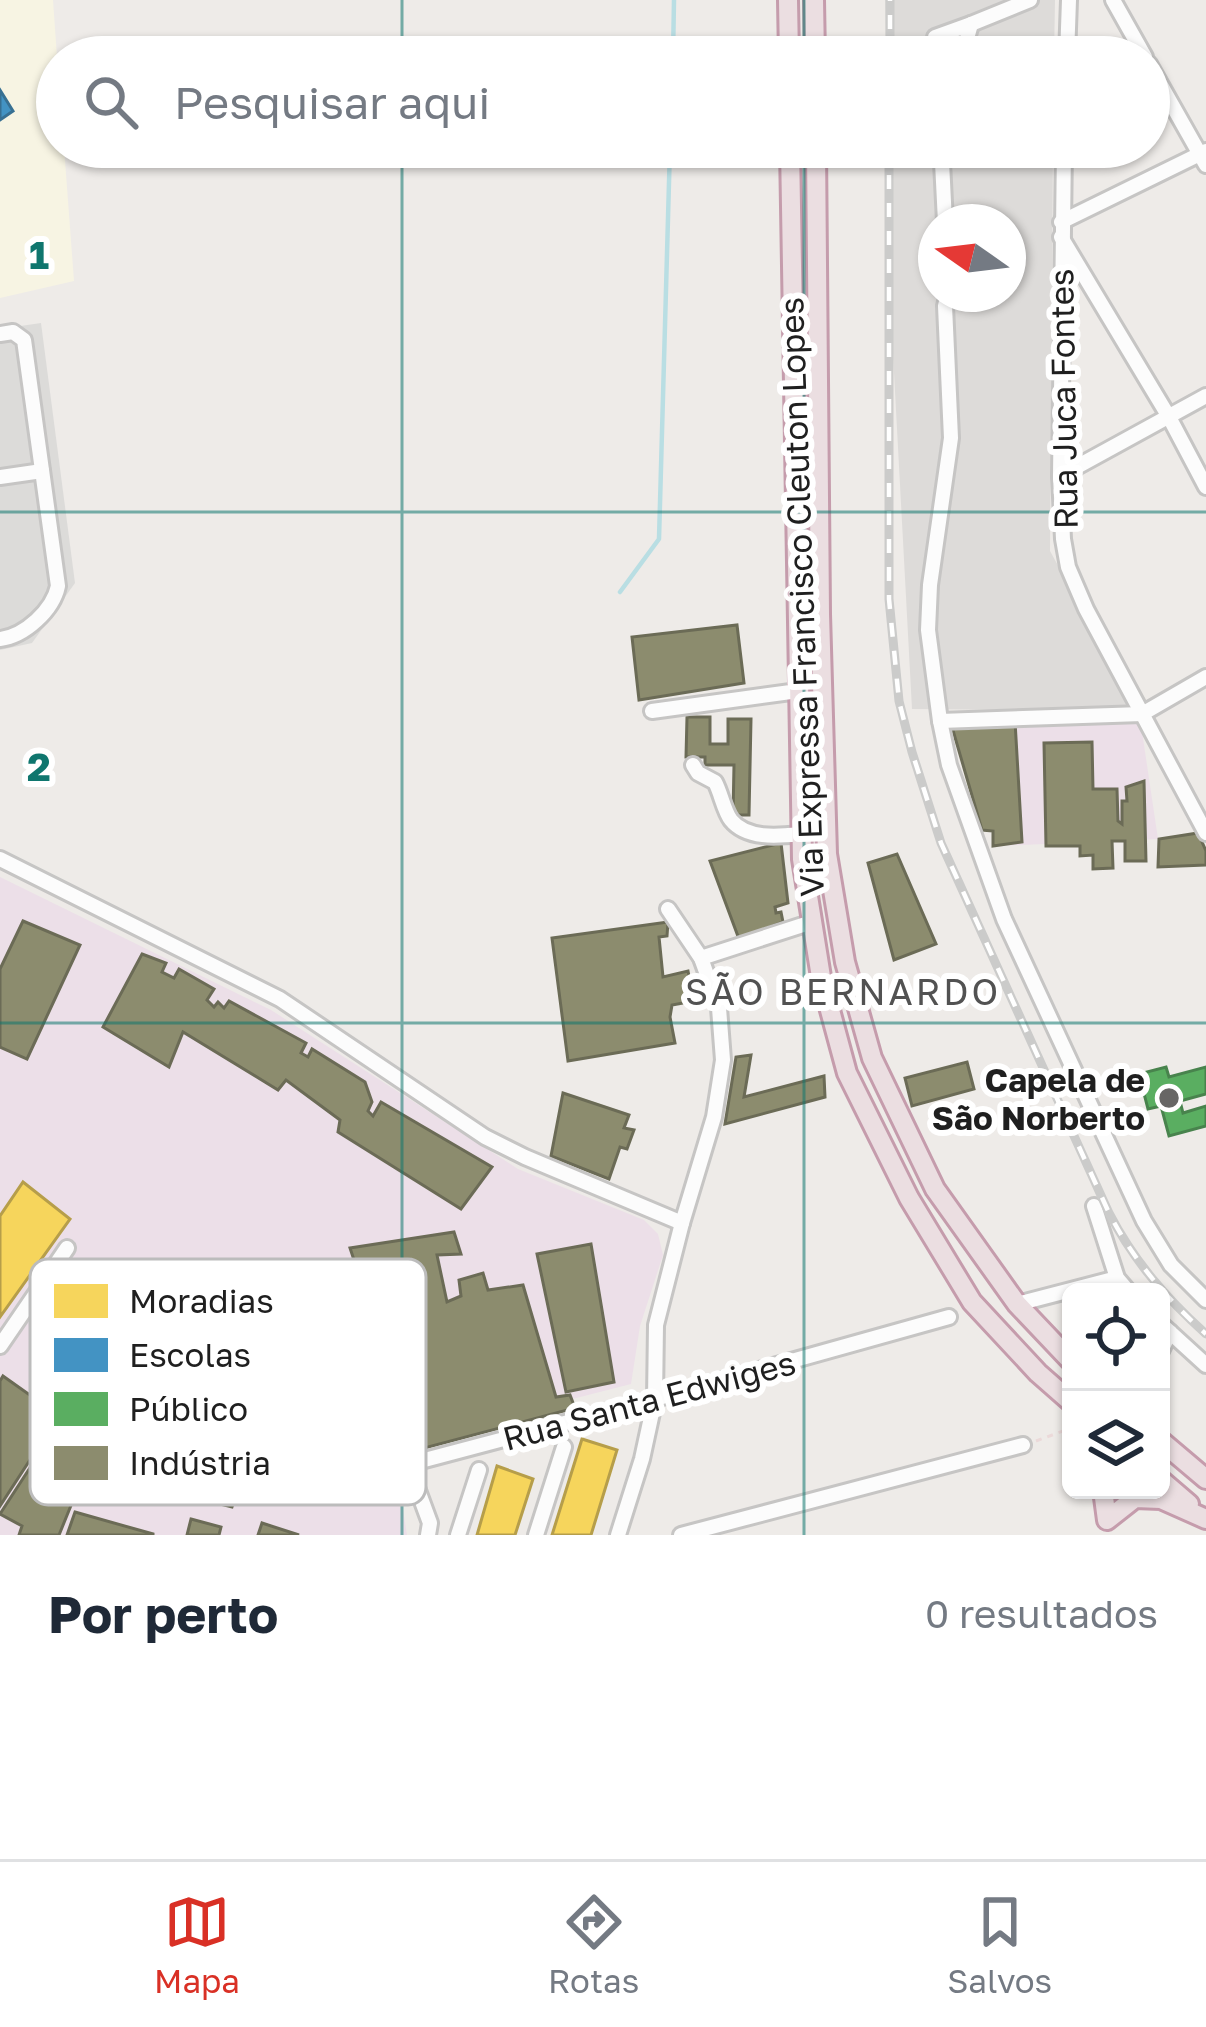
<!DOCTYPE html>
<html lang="pt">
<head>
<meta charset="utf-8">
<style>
  :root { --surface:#fff; --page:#f2f2f3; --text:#1f2937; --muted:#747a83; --line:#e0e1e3; --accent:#d93025 }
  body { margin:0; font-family:"Golos Text",sans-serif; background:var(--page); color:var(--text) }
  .controls { position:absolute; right:36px; bottom:36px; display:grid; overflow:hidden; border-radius:18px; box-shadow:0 3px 9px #0004 }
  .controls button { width:108px; height:108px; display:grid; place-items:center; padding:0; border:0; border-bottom:3px solid var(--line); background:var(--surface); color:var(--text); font:60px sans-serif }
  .compass { position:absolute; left:918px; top:204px; width:108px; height:108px; border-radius:50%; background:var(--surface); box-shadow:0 3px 9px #0004; rotate:284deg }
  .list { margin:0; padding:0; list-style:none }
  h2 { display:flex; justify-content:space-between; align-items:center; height:156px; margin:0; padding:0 48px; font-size:51px }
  h2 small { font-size:39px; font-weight:400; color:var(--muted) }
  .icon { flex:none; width:66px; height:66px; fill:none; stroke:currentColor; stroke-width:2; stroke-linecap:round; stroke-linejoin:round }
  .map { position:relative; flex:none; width:1206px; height:1535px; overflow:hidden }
  .search { position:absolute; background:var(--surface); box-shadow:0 3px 9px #0004; left:36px; right:36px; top:36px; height:132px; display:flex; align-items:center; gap:30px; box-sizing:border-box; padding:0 42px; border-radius:66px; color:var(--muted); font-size:45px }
  .sheet { height:324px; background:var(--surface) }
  nav { display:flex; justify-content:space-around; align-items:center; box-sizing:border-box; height:168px; border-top:3px solid var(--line); background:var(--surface); font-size:33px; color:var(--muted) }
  nav a { display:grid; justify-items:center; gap:6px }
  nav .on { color:var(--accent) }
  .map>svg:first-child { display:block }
</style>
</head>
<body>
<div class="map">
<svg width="1206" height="1535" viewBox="0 0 1206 1535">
  <rect width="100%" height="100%" fill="#eeebe8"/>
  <g fill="#dddbd9" fill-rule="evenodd">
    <polygon points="885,0 1055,0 1054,57 886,57"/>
    <path d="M887 147H1053L1050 551 1138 711 912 709 889 279ZM936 222H1008V294H936Z"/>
  </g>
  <g fill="#ecdfe8">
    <polygon points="1140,718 1158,839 997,846 953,722"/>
    <polygon points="0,877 271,1010 518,1169 644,1220 658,1234 663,1255 640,1326 631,1384 393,1445 407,1535 0,1535"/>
  </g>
  <polygon fill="#f7f4e3" points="0,0 53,0 57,57 57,147 64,147 74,281 0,298"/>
  <polygon fill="#dcdbd9" points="41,323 75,583 32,643 0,650 0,329"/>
  <g fill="#f6d55c" stroke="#b69e4a" stroke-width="3">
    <polygon points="23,1182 70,1219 0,1317 0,1216"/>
    <polygon points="582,1439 617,1450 591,1535 552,1535"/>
    <polygon points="497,1466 533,1479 515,1535 477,1535"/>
  </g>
  <polygon fill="#4393c3" stroke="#387092" stroke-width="3" points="0,90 13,111 0,120"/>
  <polygon fill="#5aae61" stroke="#48834d" stroke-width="3" points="1166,1067 1169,1077 1206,1067 1206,1094 1180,1101 1183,1113 1206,1106 1206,1126 1169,1136 1161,1106 1148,1109 1139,1074"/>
  <g fill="#8c8c6e" stroke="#6b6b56" stroke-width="3">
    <polygon points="737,625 744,683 639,700 632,637"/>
    <polygon points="687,717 710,717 710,744 728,744 728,719 751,719 749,815 733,815 734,765 705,765 705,757 686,757"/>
    <polygon points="1015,721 1022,842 993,846 993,831 982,830 952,727"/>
    <polygon points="1092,742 1093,789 1117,789 1118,821 1122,824 1122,801 1127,801 1126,787 1144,781 1146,861 1125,861 1125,841 1112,841 1113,868 1093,869 1093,855 1080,856 1080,846 1046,846 1044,743"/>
    <polygon points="1198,833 1206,851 1206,865 1158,867 1159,839"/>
    <polygon points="781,843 788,903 775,907 776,913 781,912 783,922 739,939 710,861"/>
    <polygon points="897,854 936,944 894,960 868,863"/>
    <polygon points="23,921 80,945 27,1059 0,1047 0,969"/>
    <polygon points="668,922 667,936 659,937 663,977 688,971 694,1001 672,1005 670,1017 675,1043 568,1061 552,938"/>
    <polygon points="142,954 166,963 162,972 174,978 179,969 214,989 207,1000 214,1007 218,1002 224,1008 229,1001 306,1043 301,1053 308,1057 312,1049 365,1082 372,1102 368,1111 373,1116 381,1102 492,1167 461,1209 338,1132 340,1120 286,1080 278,1090 183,1032 169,1067 103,1027"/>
    <polygon points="751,1055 744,1097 824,1076 825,1097 725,1124 736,1057"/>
    <polygon points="967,1062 974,1089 912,1106 905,1078"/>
    <polygon points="563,1093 629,1115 624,1128 634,1130 627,1149 620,1147 609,1179 551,1156"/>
    <polygon points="454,1232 461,1254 437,1255 447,1302 461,1296 459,1280 483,1273 488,1290 523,1285 556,1397 570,1395 575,1408 417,1450 350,1248"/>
    <polygon points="591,1244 614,1382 566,1392 537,1254"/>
    <polygon points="3,1376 44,1405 39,1419 52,1426 0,1506 0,1381"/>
    <polygon points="182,1422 254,1440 232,1507 163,1490"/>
    <polygon points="61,1427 98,1439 59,1535 19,1535 22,1526 0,1514 50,1437 55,1438"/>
    <polygon points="75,1512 153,1534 153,1535 67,1535"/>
    <polygon points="191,1519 221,1527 219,1535 187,1535"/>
    <polygon points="262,1523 299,1535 258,1535"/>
  </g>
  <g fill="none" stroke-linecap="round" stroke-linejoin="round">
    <g stroke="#b9dee3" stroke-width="4.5">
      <polyline points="673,57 674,0"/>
      <polyline points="620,592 659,539 670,147"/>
    </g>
    <g stroke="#c6c5c4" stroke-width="20">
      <g id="minor">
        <polyline points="1113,0 1145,57"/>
        <polyline points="971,24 1030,0"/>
        <polyline points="935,37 971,24 962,57"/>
        <polyline points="1067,57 1069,0"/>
        <polyline points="1149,64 1206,165"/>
        <polyline points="1064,147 1060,476 1063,539 1068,567 1086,609 1206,833"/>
        <polyline points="945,222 942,162 946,147"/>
        <polyline points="1061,222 1206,151"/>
        <polyline points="1061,237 1169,417 1206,487"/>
        <polyline points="948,294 945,306 951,438 930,585 928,630 940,721 949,765 1004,919 1144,1221 1171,1265 1206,1300"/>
        <path d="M0 334 13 332 24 340 58 586C53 610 25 636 0 639"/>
        <polyline points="1060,476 1206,396"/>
        <polyline points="0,477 42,471"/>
        <polyline points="652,711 798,691"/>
        <polyline points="940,721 1142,714 1206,677"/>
        <path d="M693 765 698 773 715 782C721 793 724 811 731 820 747 840 780 836 801 834"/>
        <polyline points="0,859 280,999 485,1137 525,1157 682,1223"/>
        <polyline points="701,958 812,922"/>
        <polyline points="1094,1206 1117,1278 1129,1292"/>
        <polyline points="1017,1304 1117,1278"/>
        <polyline points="1161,1324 1206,1365"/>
        <polyline points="0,1346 67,1248"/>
        <polyline points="1161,1351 1170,1332"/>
        <polyline points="349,1480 655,1399 949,1317"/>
        <polyline points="416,1485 430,1523 428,1535"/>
        <polyline points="458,1535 479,1470"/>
        <polyline points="536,1535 564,1447"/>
        <polyline points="618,1535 642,1459 655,1399 656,1325 682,1223 714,1117 723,1060 719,1008 701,958 668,909"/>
        <polyline points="681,1535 1023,1445"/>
      </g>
    </g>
    <g stroke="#c59cac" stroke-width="24">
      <g id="highway">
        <polyline points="788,0 789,57"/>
        <polyline points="814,0 815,57"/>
        <polyline points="790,147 802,859 821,977 847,1073 909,1198 972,1302 1038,1373 1071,1402"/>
        <polyline points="816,147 820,614 827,854 845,962 872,1058 935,1189 1017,1304 1071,1361"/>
        <polyline points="1161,1441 1206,1479"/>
        <polyline points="1161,1480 1189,1504"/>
        <polyline points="1103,1490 1107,1520 1135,1498 1161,1499 1206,1519"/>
      </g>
    </g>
    <polyline stroke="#ebd9d9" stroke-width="3" stroke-dasharray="6 6" stroke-linecap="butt" points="1036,1441 1071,1428"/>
    <use href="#minor" stroke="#fcfcfc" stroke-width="14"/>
    <use href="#highway" stroke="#ebdee1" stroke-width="18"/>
    <g stroke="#cbcbca" stroke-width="9">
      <g id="rail">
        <polyline points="890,57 890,0"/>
        <path d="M889 147V599L899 701 912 752 941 843 1109 1213C1134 1261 1166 1298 1206 1334"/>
      </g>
    </g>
    <use href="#rail" stroke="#fff" stroke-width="4.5" stroke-dasharray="14" stroke-linecap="butt"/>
  </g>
  <path fill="none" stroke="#0f766e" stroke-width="3" stroke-opacity="0.55" d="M402 0V57M804 0V57M402 147V1535M804 147V1535M0 512H1206M0 1023H1206"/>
  <circle fill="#676665" stroke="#fff" stroke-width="4.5" cx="1169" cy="1098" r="12"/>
  <g text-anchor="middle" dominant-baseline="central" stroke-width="12" stroke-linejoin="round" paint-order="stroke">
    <g font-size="33" fill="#1f1f1f" stroke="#fff">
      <text transform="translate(1063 399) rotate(-91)">Rua Juca Fontes</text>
      <text transform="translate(801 597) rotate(-92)">Via Expressa Francisco Cleuton Lopes</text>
      <text transform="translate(649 1400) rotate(-15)">Rua Santa Edwiges</text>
    </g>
    <g font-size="33" font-weight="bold" fill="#1f1f1f" stroke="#fff" text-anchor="end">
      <text x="1145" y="1079">Capela de<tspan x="1145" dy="38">São Norberto</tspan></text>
    </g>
    <g font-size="36" letter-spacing="3" fill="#525252" stroke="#fff">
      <text x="843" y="991">SÃO BERNARDO</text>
    </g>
  </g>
  <rect x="30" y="1259" width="396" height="246" rx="18" fill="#fff" stroke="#bcbcbc" stroke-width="3"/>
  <rect x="54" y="1284" width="54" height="34" fill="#f6d55c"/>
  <rect x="54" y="1338" width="54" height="34" fill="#4393c3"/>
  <rect x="54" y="1392" width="54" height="34" fill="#5aae61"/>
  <rect x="54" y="1446" width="54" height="34" fill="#8c8c6e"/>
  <g font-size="33" fill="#1f1f1f">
    <text x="129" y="1313">Moradias</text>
    <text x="129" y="1367">Escolas</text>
    <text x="129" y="1421">Público</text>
    <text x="129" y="1475">Indústria</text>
  </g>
  <g font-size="39" text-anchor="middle" font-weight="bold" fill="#0f766e" stroke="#fff" stroke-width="12" stroke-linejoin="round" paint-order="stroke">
    <text x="39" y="269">1</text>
    <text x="39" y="781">2</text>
  </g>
</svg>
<div class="controls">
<button><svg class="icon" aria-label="locate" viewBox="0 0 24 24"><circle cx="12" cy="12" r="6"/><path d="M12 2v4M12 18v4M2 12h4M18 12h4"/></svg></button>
<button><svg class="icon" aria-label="layers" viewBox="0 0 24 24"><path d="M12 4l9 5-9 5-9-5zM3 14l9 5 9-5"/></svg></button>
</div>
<svg class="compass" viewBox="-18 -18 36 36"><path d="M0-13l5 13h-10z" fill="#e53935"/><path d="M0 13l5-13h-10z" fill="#747a83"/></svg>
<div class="search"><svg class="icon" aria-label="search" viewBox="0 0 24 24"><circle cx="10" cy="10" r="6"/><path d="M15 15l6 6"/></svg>Pesquisar aqui</div>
</div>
<section class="sheet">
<h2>Por perto<small>0 resultados</small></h2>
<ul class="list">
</ul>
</section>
<nav>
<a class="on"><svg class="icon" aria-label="map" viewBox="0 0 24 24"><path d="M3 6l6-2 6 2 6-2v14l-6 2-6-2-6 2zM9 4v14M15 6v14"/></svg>Mapa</a>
<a><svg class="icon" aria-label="directions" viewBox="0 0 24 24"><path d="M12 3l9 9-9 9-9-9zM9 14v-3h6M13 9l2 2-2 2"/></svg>Rotas</a>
<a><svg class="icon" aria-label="saved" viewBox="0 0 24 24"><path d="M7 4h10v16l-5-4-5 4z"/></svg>Salvos</a>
</nav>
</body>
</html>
